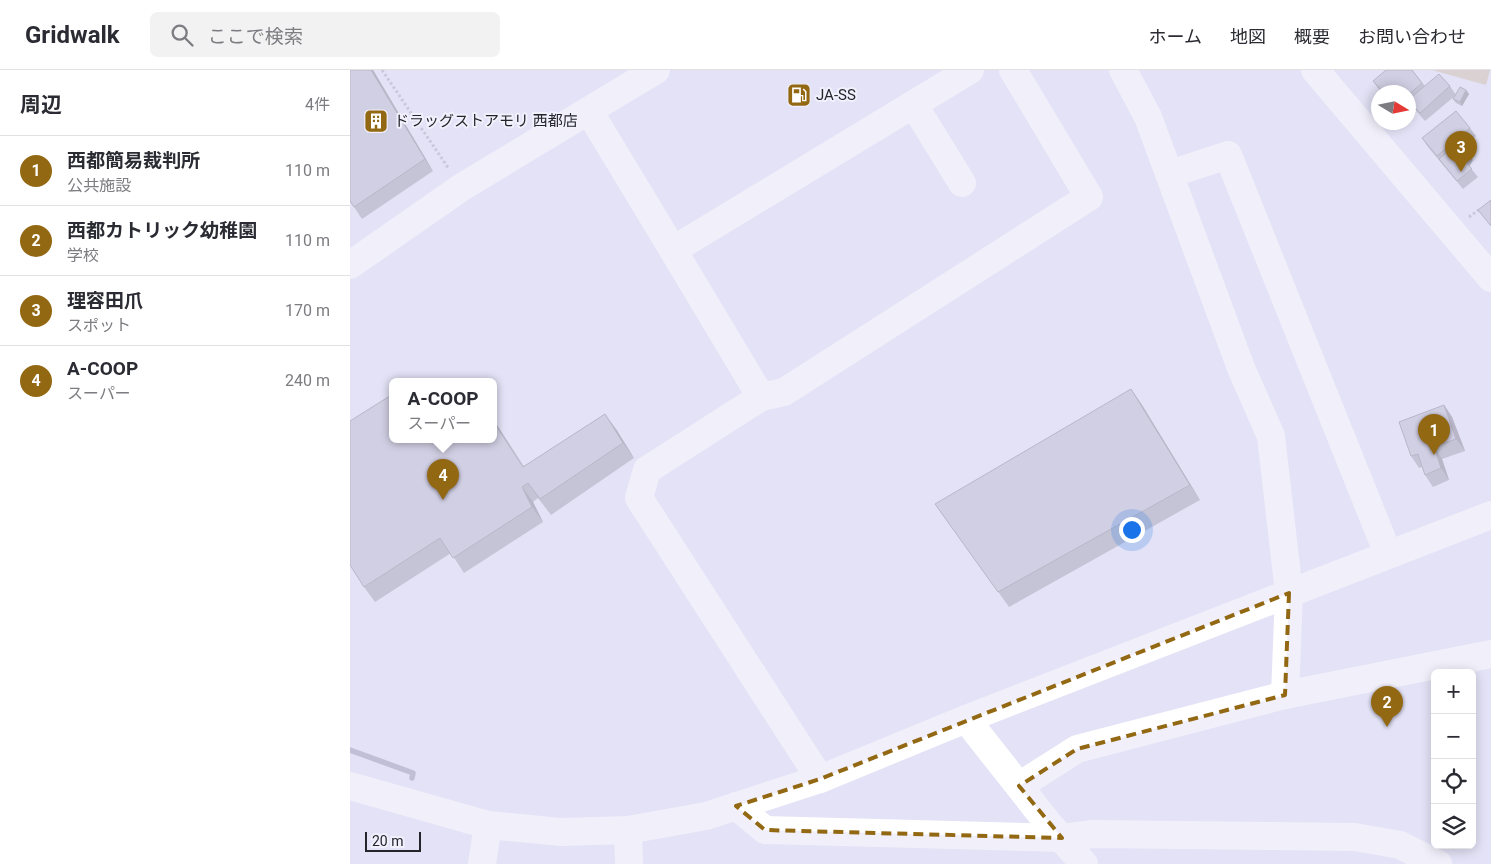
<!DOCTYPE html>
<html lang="ja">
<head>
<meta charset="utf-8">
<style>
  :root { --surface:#fff; --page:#f2f2f3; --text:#2b2b33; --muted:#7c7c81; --line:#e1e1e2; --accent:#936813 }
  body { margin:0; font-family:Roboto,"Noto Sans JP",sans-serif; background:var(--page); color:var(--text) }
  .controls { position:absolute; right:15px; bottom:15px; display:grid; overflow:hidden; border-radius:8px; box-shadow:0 2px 12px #0003 }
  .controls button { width:45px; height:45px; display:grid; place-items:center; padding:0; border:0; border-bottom:1px solid var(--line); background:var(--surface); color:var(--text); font:25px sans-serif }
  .compass { position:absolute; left:1021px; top:15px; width:45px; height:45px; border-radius:50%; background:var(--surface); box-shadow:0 2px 12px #0003; rotate:100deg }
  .scale { position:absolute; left:15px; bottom:12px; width:56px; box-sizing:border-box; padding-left:5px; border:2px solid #24242b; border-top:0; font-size:14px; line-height:18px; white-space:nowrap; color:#24242b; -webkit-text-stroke:4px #f1f0fc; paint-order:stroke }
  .you { position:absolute; left:781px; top:459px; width:18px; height:18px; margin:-12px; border:4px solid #fff; border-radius:50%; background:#1a73e8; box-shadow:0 0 0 8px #1a73e833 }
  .badge { display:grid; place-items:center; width:32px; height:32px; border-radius:50%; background:var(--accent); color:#fff; font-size:16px; font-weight:700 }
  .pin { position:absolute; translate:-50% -41px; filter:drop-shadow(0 1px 2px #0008) }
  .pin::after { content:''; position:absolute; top:26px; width:18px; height:15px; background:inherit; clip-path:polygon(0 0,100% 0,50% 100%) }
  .popup { position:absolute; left:39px; top:308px; width:108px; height:65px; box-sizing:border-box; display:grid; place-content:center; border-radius:8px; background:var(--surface); filter:drop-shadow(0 1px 4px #0005); font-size:16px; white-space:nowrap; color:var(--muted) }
  .popup b { font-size:19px; color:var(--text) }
  .popup::after { content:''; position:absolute; left:50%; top:100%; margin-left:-10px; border:10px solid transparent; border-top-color:var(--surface) }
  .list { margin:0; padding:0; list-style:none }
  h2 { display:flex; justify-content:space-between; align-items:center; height:65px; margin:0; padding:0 20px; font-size:21px }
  h2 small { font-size:16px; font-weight:400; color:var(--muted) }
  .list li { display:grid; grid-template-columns:32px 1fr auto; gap:15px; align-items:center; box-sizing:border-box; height:70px; padding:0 20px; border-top:1px solid var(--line) }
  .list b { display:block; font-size:19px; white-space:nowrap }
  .list p { margin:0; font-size:16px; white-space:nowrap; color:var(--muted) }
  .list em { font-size:16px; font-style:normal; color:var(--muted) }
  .icon { flex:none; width:28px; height:28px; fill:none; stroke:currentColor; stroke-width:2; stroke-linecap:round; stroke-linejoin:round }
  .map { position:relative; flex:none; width:1141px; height:794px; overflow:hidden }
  header { display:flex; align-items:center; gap:30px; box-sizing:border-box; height:70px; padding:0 25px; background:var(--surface); border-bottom:1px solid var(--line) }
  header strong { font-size:24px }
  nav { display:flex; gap:28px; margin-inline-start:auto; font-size:18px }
  .search { width:350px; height:45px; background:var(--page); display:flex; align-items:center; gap:12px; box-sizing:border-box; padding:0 18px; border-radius:8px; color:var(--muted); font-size:19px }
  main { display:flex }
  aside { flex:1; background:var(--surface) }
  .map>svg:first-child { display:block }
</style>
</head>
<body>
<header>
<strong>Gridwalk</strong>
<div class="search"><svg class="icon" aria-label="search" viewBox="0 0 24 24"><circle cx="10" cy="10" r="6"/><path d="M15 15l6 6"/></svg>ここで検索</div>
<nav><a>ホーム</a><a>地図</a><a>概要</a><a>お問い合わせ</a></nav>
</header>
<main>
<aside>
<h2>周辺<small>4件</small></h2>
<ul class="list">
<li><span class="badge">1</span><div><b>西都簡易裁判所</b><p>公共施設</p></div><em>110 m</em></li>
<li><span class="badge">2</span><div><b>西都カトリック幼稚園</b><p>学校</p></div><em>110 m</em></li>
<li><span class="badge">3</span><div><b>理容田爪</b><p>スポット</p></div><em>170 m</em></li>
<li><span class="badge">4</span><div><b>A-COOP</b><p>スーパー</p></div><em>240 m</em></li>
</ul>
</aside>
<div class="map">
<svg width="1141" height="794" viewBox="0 0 1141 794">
  <rect width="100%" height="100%" fill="#e3e2f6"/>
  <polygon fill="#ccbda7" points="1082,0 1140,0 1136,15"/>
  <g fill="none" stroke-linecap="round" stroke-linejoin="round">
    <polyline stroke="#9795b0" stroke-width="5.5" points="0,680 63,703 62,708"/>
    <g stroke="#aaa9b9" stroke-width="3" stroke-dasharray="2.5 2.5" stroke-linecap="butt">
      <polyline points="32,0 99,99"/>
      <polyline points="1119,147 1130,139"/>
    </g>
    <g stroke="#fff" stroke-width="28">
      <polyline points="965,0 1141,208"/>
      <polyline points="564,35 612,113"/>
      <polyline points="239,41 323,180 620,0"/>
      <polyline points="820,104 878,85 1038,484"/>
      <polyline points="323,180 411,327 297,400 289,428 470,709"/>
      <polyline points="0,195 112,117 306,0"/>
      <polyline points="411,327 434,322 739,127 663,0"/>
      <polyline points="935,625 1141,584"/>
      <polyline points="616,649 698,753 734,794"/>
      <polyline points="0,716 138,755 211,762 278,760 356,746 470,709 616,649 1141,445"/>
      <polyline points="669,716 727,679 935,625 939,523 921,366 891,298 798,47 773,0"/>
      <polyline points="386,736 415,760 712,768 743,764 1005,767 1050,775 1088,794"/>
      <polyline points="278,760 279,794"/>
      <polyline points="132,794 138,755"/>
    </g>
  </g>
  <g fill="#a19faf">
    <polygon points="23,0 83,101 12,149 0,131"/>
    <polygon points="1062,0 1075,16 1100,16 1106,25 1075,51 1061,35 1058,38 1058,22 1031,22 1023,11"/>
    <polygon points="1116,20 1119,24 1112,36 1106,33 1103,29"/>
    <polygon points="1120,58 1126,66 1113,77 1123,90 1119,96 1128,107 1113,119 1078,77 1072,68"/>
    <polygon points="781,319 792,335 850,430 659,537 596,449"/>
    <polygon points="1094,335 1102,347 1115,381 1092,389 1099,410 1083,417 1075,405 1072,397 1069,398 1061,386"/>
    <polygon points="143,349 173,396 266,359 284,388 201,445 188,428 183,432 193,452 114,503 101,483 25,532 14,517 143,369"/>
  </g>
  <g fill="#83828f">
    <polygon points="21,0 23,0 83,101 75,89"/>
    <polygon points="1116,20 1119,24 1112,36 1110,32"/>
    <polygon points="1117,82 1123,90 1119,97 1113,89"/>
    <polygon points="781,319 792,335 850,430 840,415"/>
    <polygon points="1094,335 1102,347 1115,381 1106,369"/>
    <polygon points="255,344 266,359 284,388 273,373"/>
    <polygon points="143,349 184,412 143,351"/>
    <polygon points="1084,377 1092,389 1099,410 1091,398"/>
    <polygon points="172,417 183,432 193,452 182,437"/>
  </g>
  <g fill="#bbb9cc" stroke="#83828f">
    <polygon points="0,0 21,0 75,89 4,137 0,131"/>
    <polygon points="1036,0 1062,0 1072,13 1058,25 1058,22 1033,22 1023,11"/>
    <polygon points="1089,4 1100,16 1070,43 1058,30"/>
    <polygon points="1110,17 1116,20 1110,32 1103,29"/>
    <polygon points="1106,41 1120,58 1087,86 1072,68"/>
    <polygon points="1109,72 1117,82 1113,89 1122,99 1107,111 1089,89"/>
    <polygon points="1141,130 1141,156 1128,140"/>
    <polygon points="781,319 840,415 648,522 585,434"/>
    <polygon points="43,324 43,369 143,369 143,351 173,397 255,344 273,373 190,429 178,413 172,417 182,437 103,488 90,468 14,517 0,495 0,351"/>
    <polygon points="1094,335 1106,369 1084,377 1091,398 1075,405 1068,384 1061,386 1049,352"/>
  </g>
  <path d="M0 0H1141V794H0ZM939 523 935 625 727 679 669 716 712 768 415 760 386 736 470 709Z" fill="#e3e2f6" fill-opacity=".55" fill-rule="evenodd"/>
  <path fill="none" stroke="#936813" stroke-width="4" stroke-dasharray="10 6" stroke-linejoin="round" d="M939 523 935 625 727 679 669 716 712 768 415 760 386 736 470 709Z"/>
  <defs>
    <g id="fuel-square" transform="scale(1.25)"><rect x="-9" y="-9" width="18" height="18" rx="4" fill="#936813" stroke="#f1f0fc"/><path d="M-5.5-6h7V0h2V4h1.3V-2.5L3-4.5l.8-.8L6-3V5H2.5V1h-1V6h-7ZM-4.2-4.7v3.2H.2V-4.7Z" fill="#fff"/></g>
    <g id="building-square" transform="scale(1.25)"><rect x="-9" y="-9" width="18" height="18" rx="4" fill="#936813" stroke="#f1f0fc"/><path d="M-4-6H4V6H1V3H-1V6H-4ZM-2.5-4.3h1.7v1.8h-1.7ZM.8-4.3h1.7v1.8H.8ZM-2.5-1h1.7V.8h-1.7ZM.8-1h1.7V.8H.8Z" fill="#fff"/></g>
  </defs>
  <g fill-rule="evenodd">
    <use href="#fuel-square" x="449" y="25"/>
    <use href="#building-square" x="26" y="51"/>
  </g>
  <g text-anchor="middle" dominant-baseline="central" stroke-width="4" stroke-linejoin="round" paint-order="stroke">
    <g font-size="15" fill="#24242b" stroke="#f1f0fc" text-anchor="start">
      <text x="466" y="25">JA-SS</text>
      <text x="44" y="51">ドラッグストアモリ 西都店</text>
    </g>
  </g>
</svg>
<div class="controls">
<button>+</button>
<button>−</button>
<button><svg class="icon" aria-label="locate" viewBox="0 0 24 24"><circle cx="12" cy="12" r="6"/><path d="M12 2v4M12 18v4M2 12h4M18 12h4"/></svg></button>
<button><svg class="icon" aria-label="layers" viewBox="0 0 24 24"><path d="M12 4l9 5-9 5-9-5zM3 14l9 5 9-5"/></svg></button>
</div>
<svg class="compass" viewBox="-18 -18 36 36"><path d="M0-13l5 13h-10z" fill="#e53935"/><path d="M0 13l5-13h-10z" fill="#7c7c81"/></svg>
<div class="scale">20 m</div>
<div class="you"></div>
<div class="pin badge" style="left:1084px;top:385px">1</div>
<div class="pin badge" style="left:1037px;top:657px">2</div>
<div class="pin badge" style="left:1111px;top:102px">3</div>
<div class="pin badge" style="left:93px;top:430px">4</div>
<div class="popup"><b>A-COOP</b>スーパー</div>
</div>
</main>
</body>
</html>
